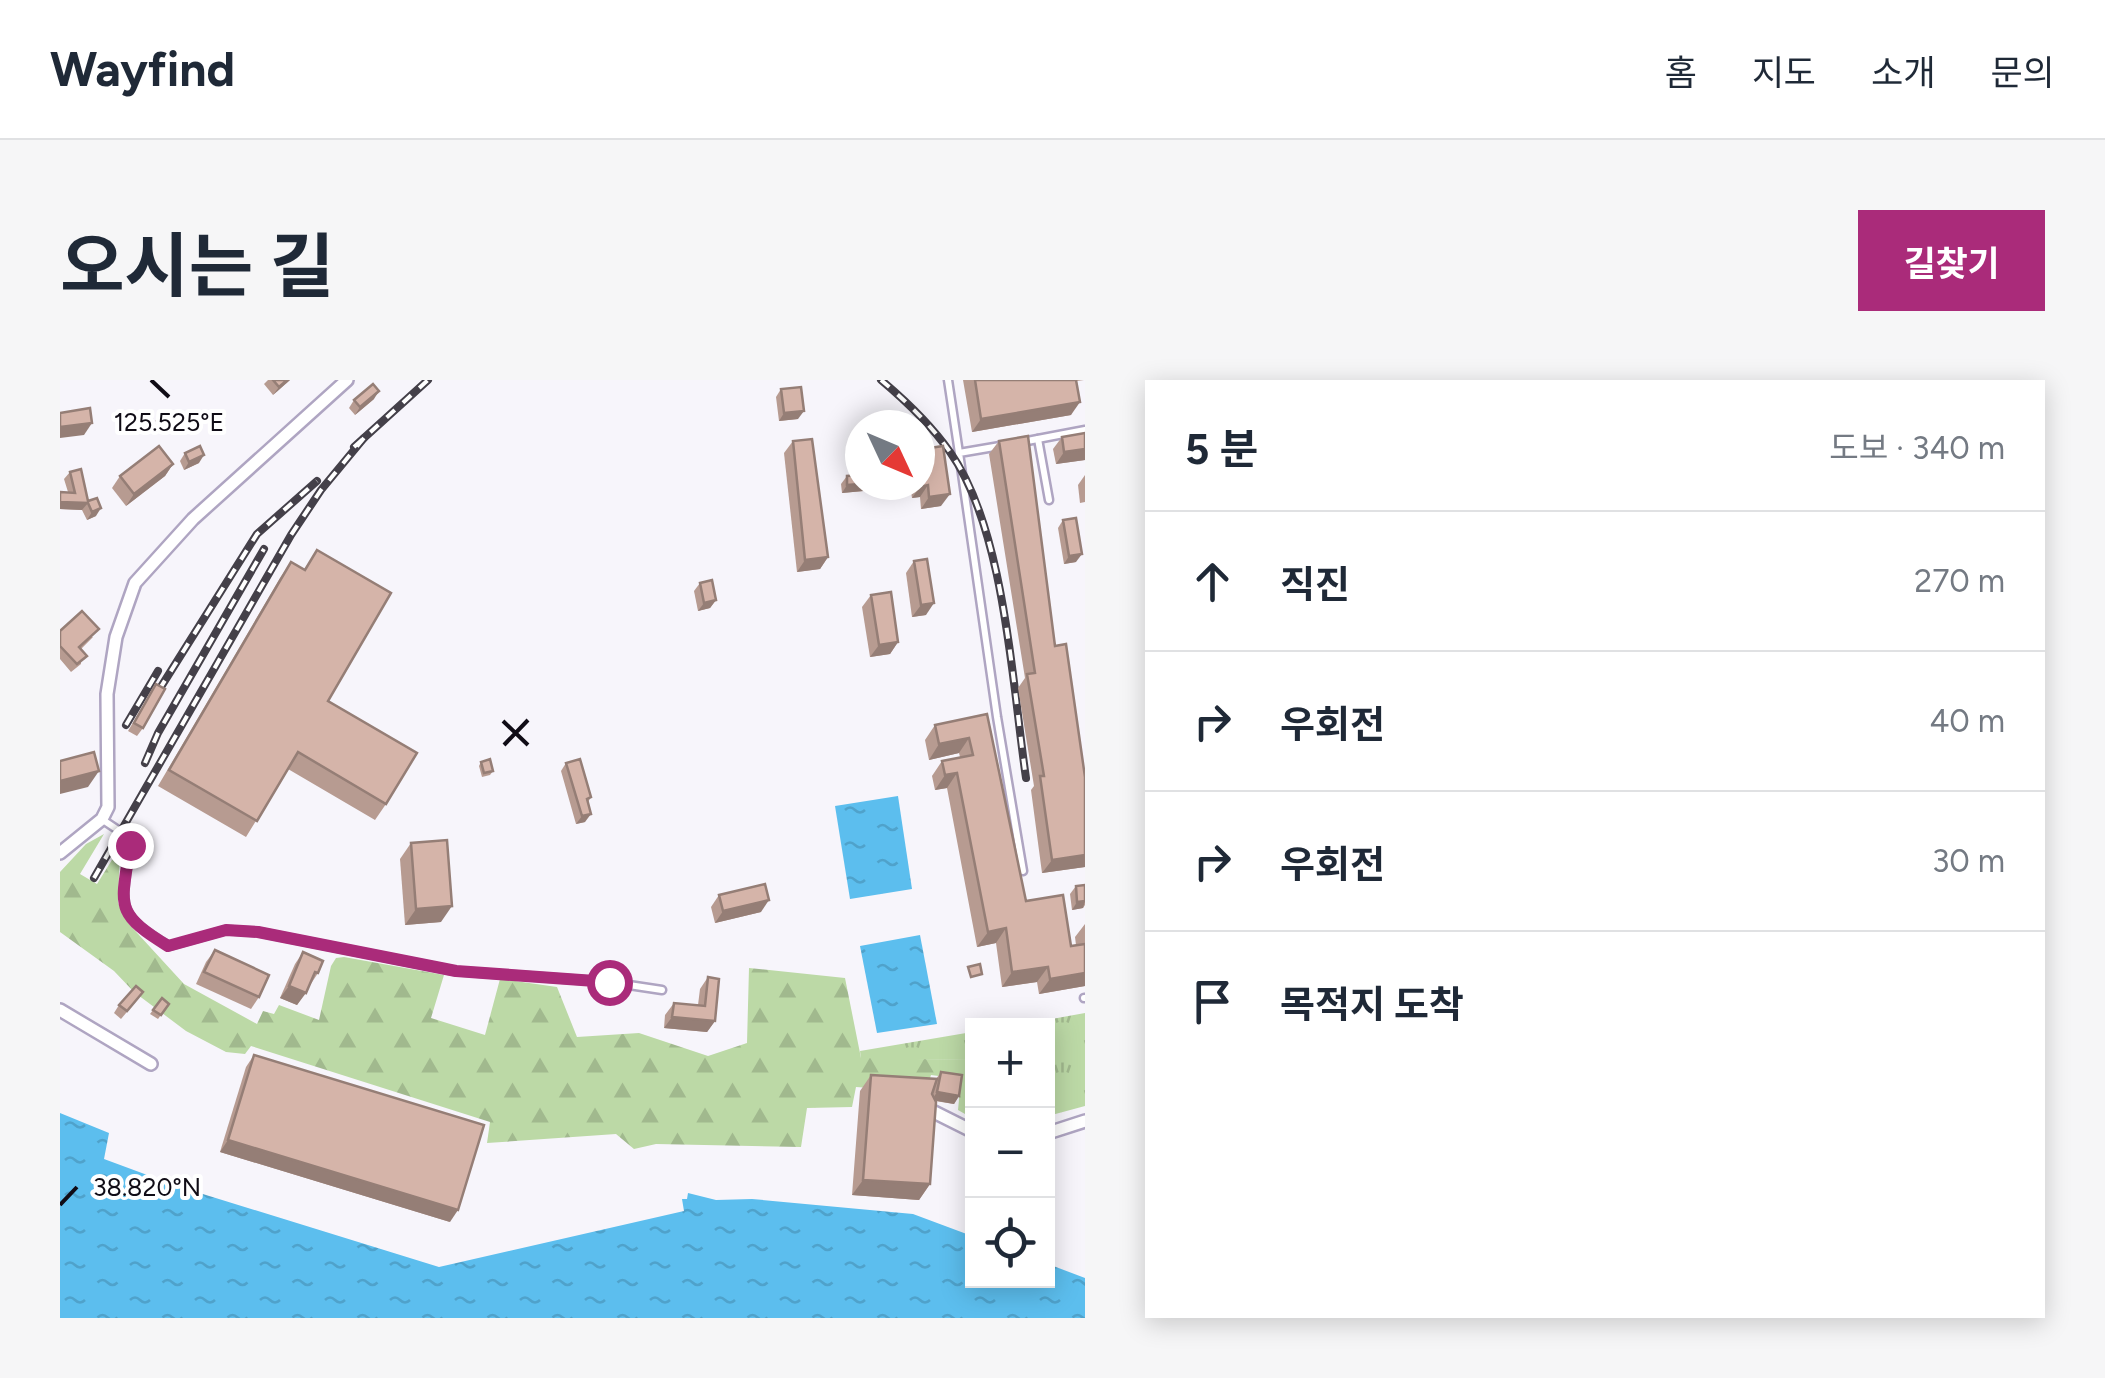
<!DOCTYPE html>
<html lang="ko">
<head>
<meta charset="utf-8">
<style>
  :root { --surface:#fff; --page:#f6f6f7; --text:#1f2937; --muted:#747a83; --line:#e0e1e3; --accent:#aa2b7a }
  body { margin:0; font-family:Figtree,"Noto Sans KR",sans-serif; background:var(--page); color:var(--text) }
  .controls { position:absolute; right:30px; bottom:30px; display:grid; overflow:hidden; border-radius:0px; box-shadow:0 5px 25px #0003 }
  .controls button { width:90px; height:90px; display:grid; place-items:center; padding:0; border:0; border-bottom:2px solid var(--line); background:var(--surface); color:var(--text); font:50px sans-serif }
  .compass { position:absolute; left:785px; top:30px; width:90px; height:90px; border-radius:50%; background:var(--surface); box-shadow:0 5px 25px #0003; rotate:134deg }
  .stop { position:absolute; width:30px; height:30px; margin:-22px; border:8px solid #aa2b7a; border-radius:50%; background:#fff }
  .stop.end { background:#aa2b7a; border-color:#fff; box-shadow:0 2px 10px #0008 }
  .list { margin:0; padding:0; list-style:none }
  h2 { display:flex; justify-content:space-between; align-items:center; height:130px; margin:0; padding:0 40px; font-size:42px }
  h2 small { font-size:32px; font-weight:400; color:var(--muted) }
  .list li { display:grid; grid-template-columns:65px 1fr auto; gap:30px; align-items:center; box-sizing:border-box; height:140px; padding:0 40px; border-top:2px solid var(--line) }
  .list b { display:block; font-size:38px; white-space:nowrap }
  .list em { font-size:32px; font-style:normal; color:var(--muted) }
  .icon { flex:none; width:55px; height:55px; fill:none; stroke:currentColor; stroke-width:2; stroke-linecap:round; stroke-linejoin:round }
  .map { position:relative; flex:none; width:1025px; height:938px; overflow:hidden; border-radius:0px }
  header { display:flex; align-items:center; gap:60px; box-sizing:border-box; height:140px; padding:0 50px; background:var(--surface); border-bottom:2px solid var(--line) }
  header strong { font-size:48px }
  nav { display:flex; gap:55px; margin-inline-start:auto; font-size:35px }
  .intro { display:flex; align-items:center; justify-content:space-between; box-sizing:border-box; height:240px; padding:0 60px }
  h1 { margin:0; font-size:70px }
  .button { padding:25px 45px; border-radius:0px; background:var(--accent); color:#fff; font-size:35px; font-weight:700 }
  main { display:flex; gap:60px; padding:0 60px }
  aside { flex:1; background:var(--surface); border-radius:0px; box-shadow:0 5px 25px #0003 }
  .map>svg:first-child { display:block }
</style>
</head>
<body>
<header>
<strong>Wayfind</strong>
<nav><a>홈</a><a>지도</a><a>소개</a><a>문의</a></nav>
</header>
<div class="intro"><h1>오시는 길</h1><a class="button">길찾기</a></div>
<main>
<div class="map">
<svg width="1025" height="938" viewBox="0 0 1025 938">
  <defs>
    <pattern id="grass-tufts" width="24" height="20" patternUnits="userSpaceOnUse" patternTransform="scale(2.5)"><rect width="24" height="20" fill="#bcd9a6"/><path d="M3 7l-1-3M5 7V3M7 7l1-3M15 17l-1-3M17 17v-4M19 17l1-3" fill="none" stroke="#a1b98e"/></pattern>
    <pattern id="forest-firs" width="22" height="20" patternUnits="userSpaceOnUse" patternTransform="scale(2.5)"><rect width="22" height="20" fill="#bcd9a6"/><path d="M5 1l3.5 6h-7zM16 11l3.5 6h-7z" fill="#a1b98e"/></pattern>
    <pattern id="water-ripples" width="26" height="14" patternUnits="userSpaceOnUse" patternTransform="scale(2.5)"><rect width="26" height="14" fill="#5cbeee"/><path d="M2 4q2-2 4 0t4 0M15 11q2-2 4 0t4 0" fill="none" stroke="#4fa2cb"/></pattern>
  </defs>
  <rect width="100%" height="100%" fill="#f7f5fb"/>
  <g fill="url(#grass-tufts)">
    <polygon points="1025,633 1025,726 988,736 988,646 953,646"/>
    <polygon points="912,652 912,680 801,679 800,671"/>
  </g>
  <polygon fill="url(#forest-firs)" points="44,454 20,494 37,504 60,467 58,523 68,543 124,604 197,644 203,631 214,634 219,625 259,640 271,586 276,578 284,577 384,595 371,638 425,655 440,599 497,607 517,657 579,653 648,676 687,663 689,588 785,598 801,678 912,680 909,717 912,720 912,738 898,730 901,699 871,695 866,712 796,707 792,727 747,728 741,767 596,764 574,769 556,754 427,763 430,742 191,666 185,674 166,672 126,651 74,612 54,591 0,552 0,492 26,464"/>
  <g fill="url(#water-ripples)">
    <polygon points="838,416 852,509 790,519 775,426"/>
    <polygon points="860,555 877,644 817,653 800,566"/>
    <polygon points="0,733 49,753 44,779 117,806 379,887 624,831 622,819 627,819 628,813 656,820 692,819 853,834 912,856 912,901 988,901 988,884 1025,898 1025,938 0,938"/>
  </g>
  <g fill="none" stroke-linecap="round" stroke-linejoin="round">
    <g stroke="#afa5c2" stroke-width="11">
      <g id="lane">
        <polyline points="888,0 899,73"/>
        <polyline points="978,59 989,120"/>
        <polyline points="962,62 1025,50"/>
        <polyline points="940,66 899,73 937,337 963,491"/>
        <path d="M43 440 61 452 70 465C63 525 52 532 109 566L166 550 198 552 395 591 549 602 602 610"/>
        <polyline points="1024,618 1025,618"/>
      </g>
    </g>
    <g stroke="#afa5c2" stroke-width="16">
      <g id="street">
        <polyline points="0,473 42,439 48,427 47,314 56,257 75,203 133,139 287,0"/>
        <polyline points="0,630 91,684"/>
        <polyline points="870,730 912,751"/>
        <polyline points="988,753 1025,741"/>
      </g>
    </g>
    <use href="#lane" stroke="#fff" stroke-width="6"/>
    <use href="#street" stroke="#fff" stroke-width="11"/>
    <g stroke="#444049" stroke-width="8">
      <g id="rail">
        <path d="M821 0C846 21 871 45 890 72 945 150 952 303 966 398"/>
        <polyline points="294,67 368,0"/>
        <polyline points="99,310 197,154 257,101"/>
        <polyline points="66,345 98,291"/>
        <polyline points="85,383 98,353 204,169"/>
        <polyline points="34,498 231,155 261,110 304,58"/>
      </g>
    </g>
    <use href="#rail" stroke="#fff" stroke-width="4" stroke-dasharray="11" stroke-linecap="butt"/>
  </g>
  <g fill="#b79b91">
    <polygon points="208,0 230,0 213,15 204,4"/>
    <polygon points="903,0 1024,0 1017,1 1011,35 912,52"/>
    <polygon points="721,9 738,39 719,41 716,17"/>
    <polygon points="314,19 295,35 289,28 294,20"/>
    <polygon points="1025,53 1025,80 996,84 993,69 1002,57"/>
    <polygon points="733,61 768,177 760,189 737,192 724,73"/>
    <polygon points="939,61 995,266 1025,397 1025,487 982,493 971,410 974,406 958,308 965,298 929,74"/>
    <polygon points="863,69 881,126 861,129 860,117 852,118 850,105 860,105 860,72"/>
    <polygon points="125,73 139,83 124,90 120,81"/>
    <polygon points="113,84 105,96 66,126 52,108 60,96"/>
    <polygon points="10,92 28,121 36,136 27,140 22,130 0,129 0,112 8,112 4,99"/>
    <polygon points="800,93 800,105 837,105 832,115 815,117 814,110 782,113 781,104 787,96 799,95"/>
    <polygon points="1025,95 1025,122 1020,123 1018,105"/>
    <polygon points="1003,140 1016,182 1004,184 998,148"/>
    <polygon points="257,170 268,321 326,424 315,440 228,389 186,457 98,406 220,198 231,182 244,190"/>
    <polygon points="854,181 866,235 852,237 846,193"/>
    <polygon points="640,203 656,220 650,228 638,231 634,211"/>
    <polygon points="811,215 838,262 830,274 810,277 802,227"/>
    <polygon points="0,251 33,257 21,269 21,284 11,292 0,279"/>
    <polygon points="96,304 83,348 77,356 68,351"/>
    <polygon points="927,334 966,521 1011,566 1016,565 1015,557 1025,544 1025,606 979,614 977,602 942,607 936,563 917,567 887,408 875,410 872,396 882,381 900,377 899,373 869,380 865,360 875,345"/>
    <polygon points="421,382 433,391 430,395 422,397 419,386"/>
    <polygon points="506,383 531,417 528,422 525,442 516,444 501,391"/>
    <polygon points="351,463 381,542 345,545 340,479"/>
    <polygon points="1025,505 1025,525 1023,528 1012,530 1010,514 1016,506"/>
    <polygon points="659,515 701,532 655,543 651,527"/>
    <polygon points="155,570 199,617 191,629 136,604 146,582"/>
    <polygon points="243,572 258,593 237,625 220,618 235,584"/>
    <polygon points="648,597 655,641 647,652 604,648 605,635 614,623 638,625 640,609"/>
    <polygon points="102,618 109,624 98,639 90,634"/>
    <polygon points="77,620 61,639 54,633 59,625"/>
    <polygon points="194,675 390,842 160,772 186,687"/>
    <polygon points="881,692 899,716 894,724 875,721 870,804 859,820 792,815 800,711 811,695 876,699"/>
  </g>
  <g fill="#957e76">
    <polygon points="227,0 230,0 213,15 219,7"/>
    <polygon points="319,11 314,19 295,35 300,27"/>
    <polygon points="1020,22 1011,35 912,52 921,39"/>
    <polygon points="744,31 738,39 719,41 724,33"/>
    <polygon points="32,43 24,55 0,58 0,47"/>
    <polygon points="1025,69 1025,80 996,84 1004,72"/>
    <polygon points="144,75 139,83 124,90 129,82"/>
    <polygon points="113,84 105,96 66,126 74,114"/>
    <polygon points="800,104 800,105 817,105 814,110 782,113 787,105"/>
    <polygon points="868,105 860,117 852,118 860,107"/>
    <polygon points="838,107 832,115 815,117 820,109"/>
    <polygon points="890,114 881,126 861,129 869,117"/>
    <polygon points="0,122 28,123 22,130 0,129"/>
    <polygon points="41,128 36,136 27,140 32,132"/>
    <polygon points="1022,174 1016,182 1004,184 1009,176"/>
    <polygon points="768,177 760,189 737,192 745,180"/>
    <polygon points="656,220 650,228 638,231 644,223"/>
    <polygon points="874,223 866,235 852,237 861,225"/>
    <polygon points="838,262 830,274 810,277 819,265"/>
    <polygon points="909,358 899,373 869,380 879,364"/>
    <polygon points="39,391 28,407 0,414 0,401"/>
    <polygon points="897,393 887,408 875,410 885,395"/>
    <polygon points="531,434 525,442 516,444 522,436"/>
    <polygon points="1025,475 1025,487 982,493 992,480"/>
    <polygon points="709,520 701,532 655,543 663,531"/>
    <polygon points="1025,521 1023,528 1012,530 1017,522"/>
    <polygon points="392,526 381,542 345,545 356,529"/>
    <polygon points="946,548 936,563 917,567 928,552"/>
    <polygon points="988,587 977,602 942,607 952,592"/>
    <polygon points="1025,593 1025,606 979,614 990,599"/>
    <polygon points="229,606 246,613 237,625 220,618"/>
    <polygon points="612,637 655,641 647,652 604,648"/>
    <polygon points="877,712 899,716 894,724 872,720"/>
    <polygon points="168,760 398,830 390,842 160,772"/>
    <polygon points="803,800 870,804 859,820 792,815"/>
  </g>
  <g fill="#d5b4a9" stroke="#957e76" stroke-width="2.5">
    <polygon points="213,0 227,0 219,7"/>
    <polygon points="915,0 1016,0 1020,22 921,39"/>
    <polygon points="313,4 319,11 300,27 294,20"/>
    <polygon points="741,7 744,31 724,33 721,9"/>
    <polygon points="30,28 32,43 0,47 0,33"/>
    <polygon points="107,36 110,45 100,49 97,41"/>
    <polygon points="1025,53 1025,69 1004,72 1002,57"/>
    <polygon points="968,56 995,266 1006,264 1025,397 1025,475 992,480 980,396 984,396 967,294 975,293 939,61"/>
    <polygon points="752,59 768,177 745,180 733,61"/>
    <polygon points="99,66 113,84 74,114 60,96"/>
    <polygon points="140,66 144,75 129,82 125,73"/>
    <polygon points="883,66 890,114 869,117 868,105 860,107 860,85 865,84 863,69"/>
    <polygon points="21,89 28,121 37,118 41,128 32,132 28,123 0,122 0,112 15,113 10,92"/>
    <polygon points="800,95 800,104 787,105 787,96"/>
    <polygon points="820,105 837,105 838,107 820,109"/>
    <polygon points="1016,138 1022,174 1009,176 1003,140"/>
    <polygon points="257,170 331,213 268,321 357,373 326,424 238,372 197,441 109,390 231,182 245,190"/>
    <polygon points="867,179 874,223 861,225 854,181"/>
    <polygon points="652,200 656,220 644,223 640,203"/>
    <polygon points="831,212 838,262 819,265 811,215"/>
    <polygon points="22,231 39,249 19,267 27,276 17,284 0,266 0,251"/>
    <polygon points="96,304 105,309 83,348 74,343"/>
    <polygon points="927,334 966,521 1003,515 1011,566 1025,564 1025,593 990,599 988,587 952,592 946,548 928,552 897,393 885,395 882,381 913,375 909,358 879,364 875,345"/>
    <polygon points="34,372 39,391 0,401 0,381"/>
    <polygon points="430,379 433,391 424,393 421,382"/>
    <polygon points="520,379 531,417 527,419 531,434 522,436 506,383"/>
    <polygon points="387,460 392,526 356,529 351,463"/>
    <polygon points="705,504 709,520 663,531 659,515"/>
    <polygon points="1025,505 1025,521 1017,522 1016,506"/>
    <polygon points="155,570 209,595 199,617 144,592"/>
    <polygon points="243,572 263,581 258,593 255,592 246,613 229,606"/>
    <polygon points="920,584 922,594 911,597 908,587"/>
    <polygon points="648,597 659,599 655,641 612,637 614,623 645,626"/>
    <polygon points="76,606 83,612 67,631 59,625"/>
    <polygon points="102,618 109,624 101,635 93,630"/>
    <polygon points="194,675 424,745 398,830 168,760"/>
    <polygon points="881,692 902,695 899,716 877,712"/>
    <polygon points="811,695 877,699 872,714 876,722 870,804 803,800"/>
  </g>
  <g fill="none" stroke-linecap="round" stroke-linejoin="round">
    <path stroke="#aa2b7a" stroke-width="12" d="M70 465C62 525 52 532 108 566L166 550 198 552 396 591 549 602"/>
  </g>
  <path fill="none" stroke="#100c16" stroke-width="4" d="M91 0 109 17M443 341 468 365M444 365 468 340M0 825 17 807"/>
  <g font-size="25" text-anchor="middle" fill="#100c16" stroke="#fff" stroke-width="8" stroke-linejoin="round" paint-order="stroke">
    <text x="109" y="51">125.525°E</text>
    <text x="87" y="816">38.820°N</text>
  </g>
</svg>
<div class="controls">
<button>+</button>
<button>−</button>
<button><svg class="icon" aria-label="locate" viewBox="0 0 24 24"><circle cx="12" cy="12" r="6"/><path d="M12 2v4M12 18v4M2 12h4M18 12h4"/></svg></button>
</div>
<svg class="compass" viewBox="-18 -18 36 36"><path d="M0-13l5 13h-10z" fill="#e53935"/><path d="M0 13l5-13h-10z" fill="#747a83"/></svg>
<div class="stop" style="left:549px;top:602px"></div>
<div class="stop end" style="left:70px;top:465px"></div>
</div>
<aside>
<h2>5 분<small>도보 · 340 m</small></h2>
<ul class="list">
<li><svg class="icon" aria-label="ahead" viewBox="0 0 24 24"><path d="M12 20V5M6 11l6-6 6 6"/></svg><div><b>직진</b></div><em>270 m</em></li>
<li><svg class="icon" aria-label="right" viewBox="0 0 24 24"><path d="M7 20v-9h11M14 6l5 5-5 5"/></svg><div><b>우회전</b></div><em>40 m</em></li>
<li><svg class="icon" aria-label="right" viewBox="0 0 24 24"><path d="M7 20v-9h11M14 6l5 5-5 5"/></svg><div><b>우회전</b></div><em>30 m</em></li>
<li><svg class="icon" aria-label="arrive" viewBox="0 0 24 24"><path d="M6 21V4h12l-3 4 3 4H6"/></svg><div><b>목적지 도착</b></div></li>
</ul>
</aside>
</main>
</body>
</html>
